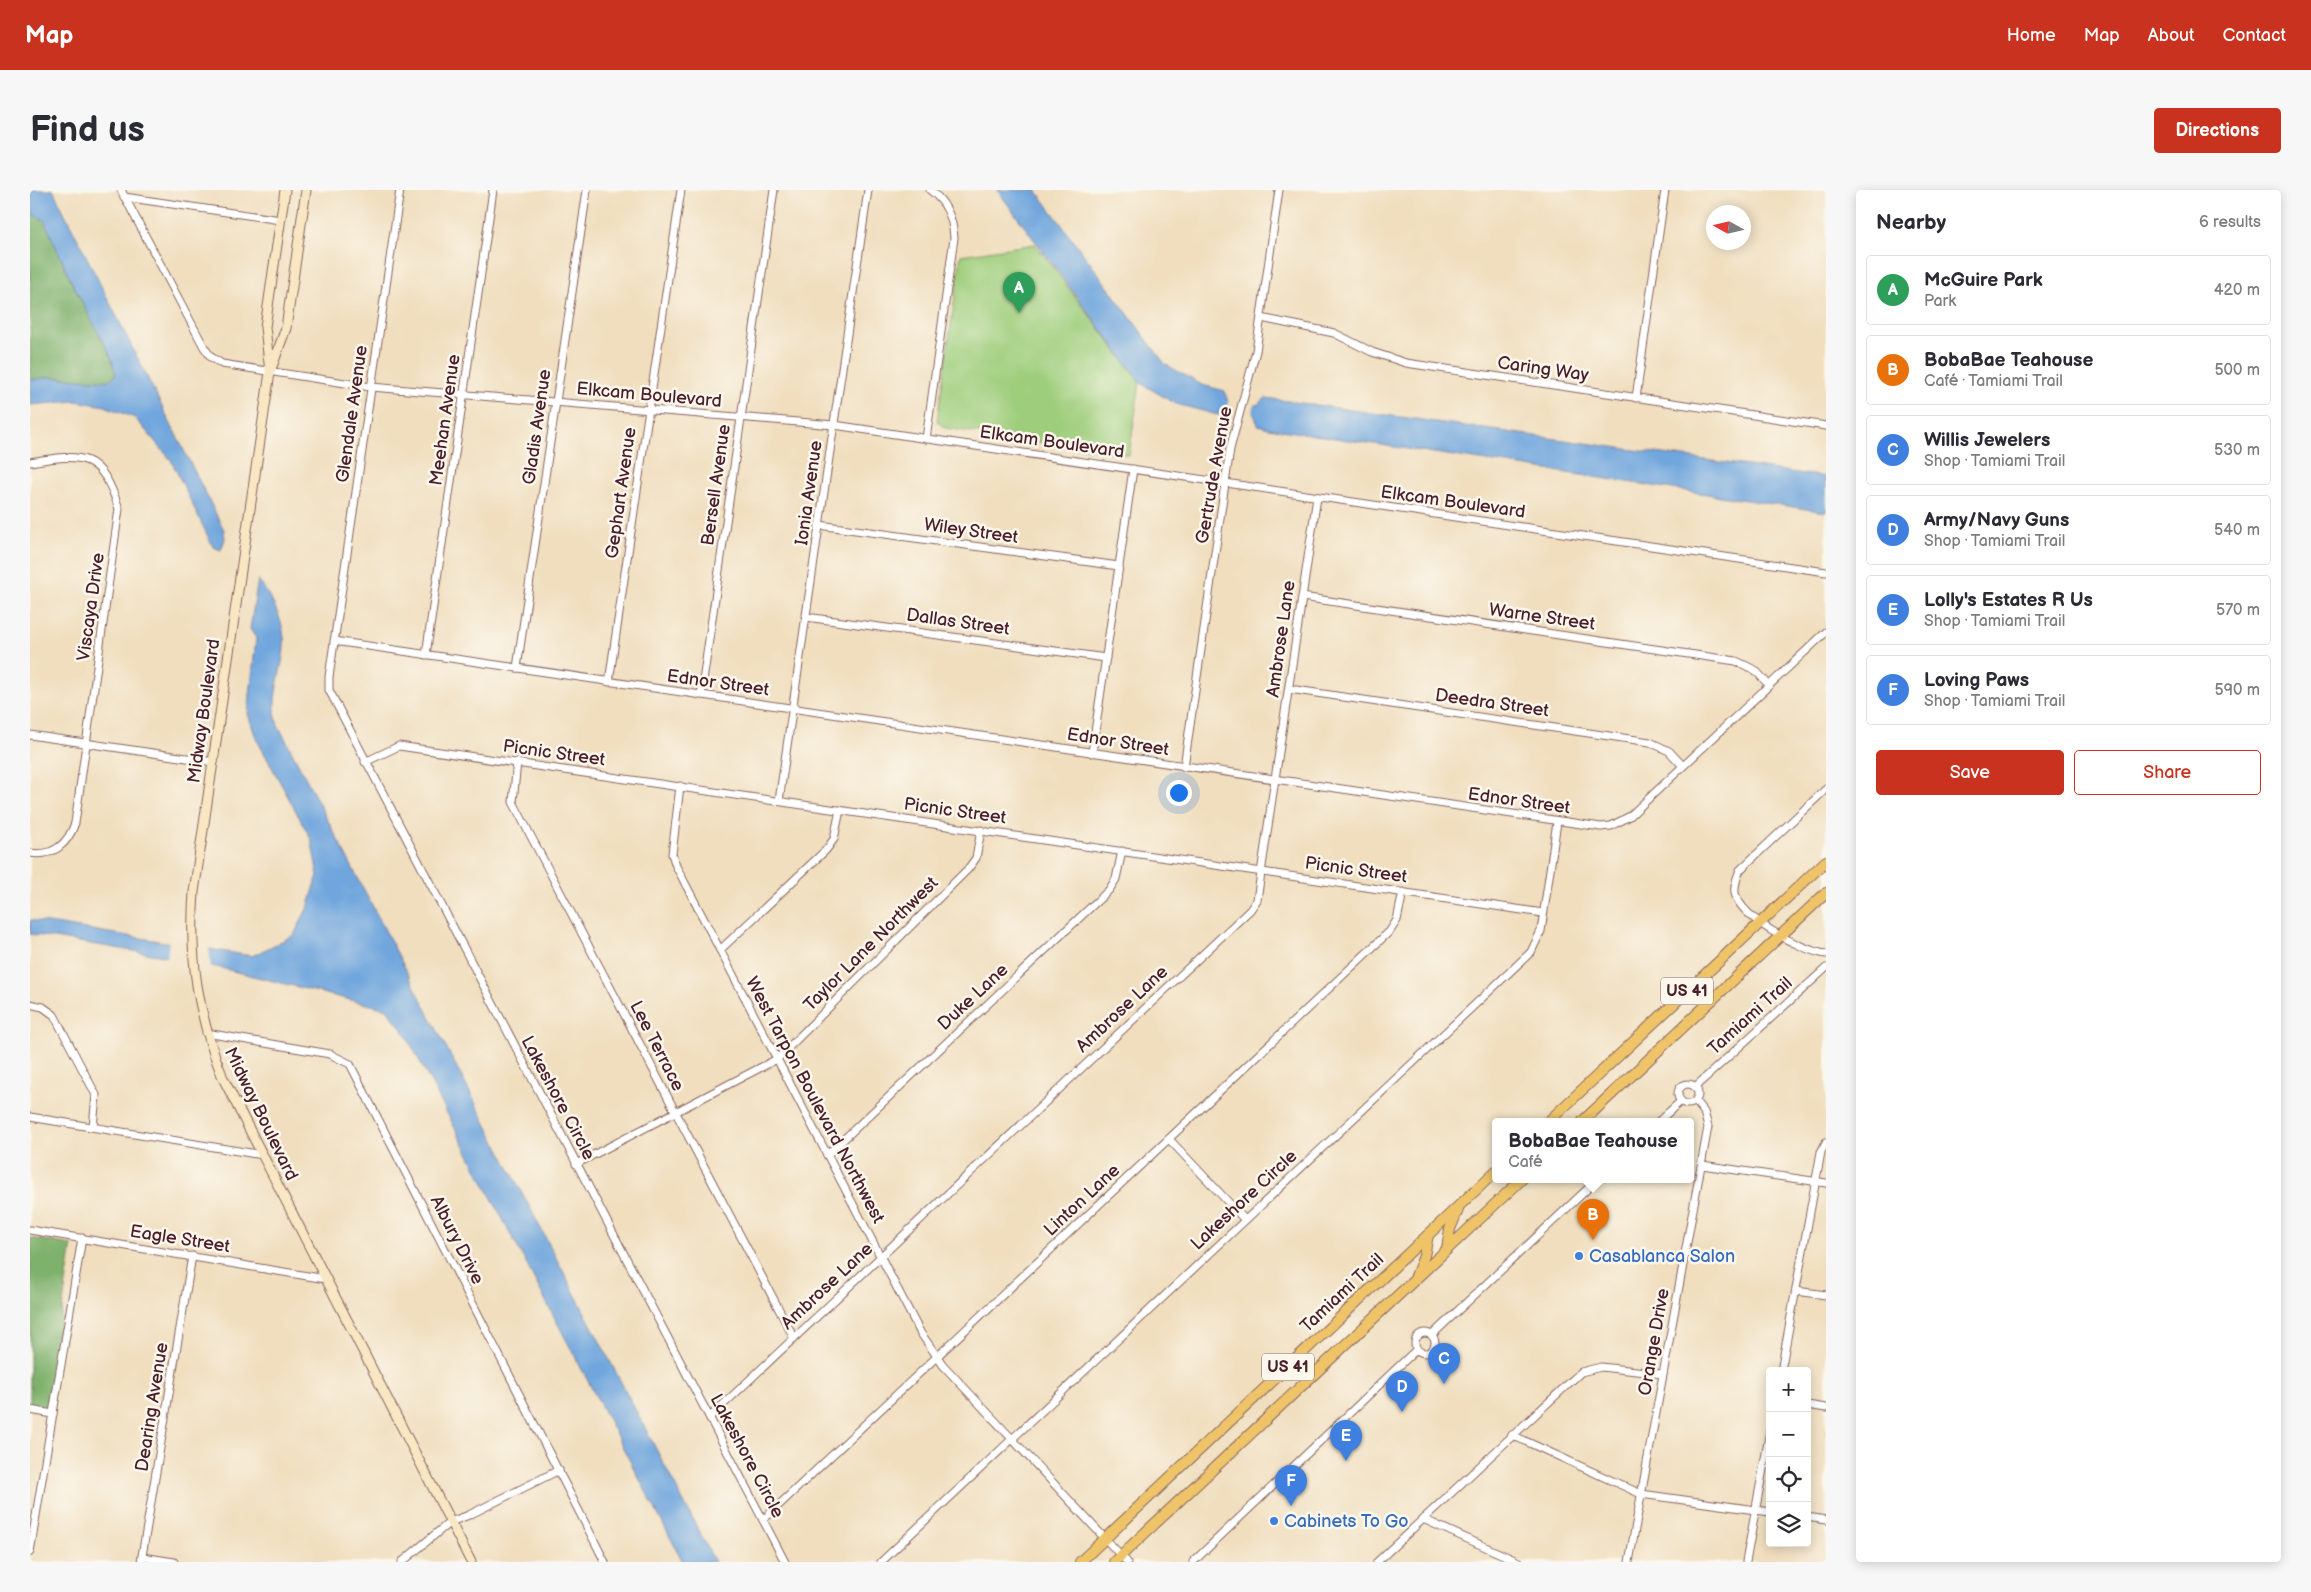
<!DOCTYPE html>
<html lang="en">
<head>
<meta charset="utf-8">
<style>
  :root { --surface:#fff; --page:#f7f7f7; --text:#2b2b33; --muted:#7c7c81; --line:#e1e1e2; --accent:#c8321e }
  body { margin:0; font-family:"Balsamiq Sans",sans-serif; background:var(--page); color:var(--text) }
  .controls { position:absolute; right:15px; bottom:15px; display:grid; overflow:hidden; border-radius:5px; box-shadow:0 2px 12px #0003 }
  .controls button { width:45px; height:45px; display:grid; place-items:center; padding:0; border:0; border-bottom:1px solid var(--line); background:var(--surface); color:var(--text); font:25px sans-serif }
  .compass { position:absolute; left:1676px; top:15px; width:45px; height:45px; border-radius:50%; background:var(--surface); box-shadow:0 2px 12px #0003; rotate:278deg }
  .you { position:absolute; left:1148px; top:602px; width:18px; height:18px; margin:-12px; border:4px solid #fff; border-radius:50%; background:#1a73e8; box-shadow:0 0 0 8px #1a73e833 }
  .badge { display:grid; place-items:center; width:32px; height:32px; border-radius:50%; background:var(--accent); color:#fff; font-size:16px; font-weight:700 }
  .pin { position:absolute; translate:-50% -41px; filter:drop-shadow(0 1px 2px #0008) }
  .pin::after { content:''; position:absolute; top:26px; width:18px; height:15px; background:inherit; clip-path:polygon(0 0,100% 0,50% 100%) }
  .popup { position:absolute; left:1462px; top:928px; width:202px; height:65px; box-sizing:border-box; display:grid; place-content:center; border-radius:5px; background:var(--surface); filter:drop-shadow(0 1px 4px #0005); font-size:16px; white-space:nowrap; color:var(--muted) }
  .popup b { font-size:19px; color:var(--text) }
  .popup::after { content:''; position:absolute; left:50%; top:100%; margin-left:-10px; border:10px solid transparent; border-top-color:var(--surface) }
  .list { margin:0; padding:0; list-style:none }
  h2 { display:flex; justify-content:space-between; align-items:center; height:65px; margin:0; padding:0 20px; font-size:21px }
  h2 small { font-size:16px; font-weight:400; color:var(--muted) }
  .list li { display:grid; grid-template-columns:32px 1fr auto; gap:15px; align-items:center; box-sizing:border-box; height:70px; margin:0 10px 10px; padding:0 10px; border:1px solid var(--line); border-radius:5px }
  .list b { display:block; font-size:19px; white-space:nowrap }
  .list p { margin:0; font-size:16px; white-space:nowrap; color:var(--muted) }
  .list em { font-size:16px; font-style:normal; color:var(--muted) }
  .actions { display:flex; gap:10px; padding:15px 20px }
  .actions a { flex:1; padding:11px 0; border:1px solid var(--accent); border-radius:5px; text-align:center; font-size:18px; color:var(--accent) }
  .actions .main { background:var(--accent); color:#fff }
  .icon { flex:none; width:28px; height:28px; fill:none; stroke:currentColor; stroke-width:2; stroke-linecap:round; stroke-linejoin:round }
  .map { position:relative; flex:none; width:1796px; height:1372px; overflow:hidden; border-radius:5px }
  header { display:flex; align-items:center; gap:30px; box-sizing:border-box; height:70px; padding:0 25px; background:var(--accent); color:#fff }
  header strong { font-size:24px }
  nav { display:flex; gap:28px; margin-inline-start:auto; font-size:18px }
  .intro { display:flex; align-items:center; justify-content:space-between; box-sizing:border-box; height:120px; padding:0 30px }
  h1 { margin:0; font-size:35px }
  .button { padding:12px 22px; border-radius:5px; background:var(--accent); color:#fff; font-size:18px; font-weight:700 }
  main { display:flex; gap:30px; padding:0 30px }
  aside { flex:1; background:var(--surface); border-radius:5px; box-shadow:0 2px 12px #0003 }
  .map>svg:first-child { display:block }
</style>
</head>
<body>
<header>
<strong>Map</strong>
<nav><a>Home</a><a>Map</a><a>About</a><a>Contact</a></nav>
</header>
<div class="intro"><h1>Find us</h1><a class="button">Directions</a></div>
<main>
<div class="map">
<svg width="1796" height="1372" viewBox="0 0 1796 1372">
  <rect width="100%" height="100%" fill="#fbf7ec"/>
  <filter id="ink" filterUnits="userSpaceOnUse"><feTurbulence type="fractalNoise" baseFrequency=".02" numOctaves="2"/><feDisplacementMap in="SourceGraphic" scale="10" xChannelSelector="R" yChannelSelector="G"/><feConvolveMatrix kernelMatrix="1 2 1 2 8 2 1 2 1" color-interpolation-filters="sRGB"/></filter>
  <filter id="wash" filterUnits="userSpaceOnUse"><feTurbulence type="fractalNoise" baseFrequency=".0096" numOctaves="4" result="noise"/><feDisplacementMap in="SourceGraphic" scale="20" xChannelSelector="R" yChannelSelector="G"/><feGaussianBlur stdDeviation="1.12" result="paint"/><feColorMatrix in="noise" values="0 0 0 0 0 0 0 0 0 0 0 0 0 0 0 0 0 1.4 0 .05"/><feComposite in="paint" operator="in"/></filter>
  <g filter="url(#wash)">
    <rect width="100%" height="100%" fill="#f0debe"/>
    <polygon fill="#9ece7c" stroke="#747654" points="1005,54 1110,192 1099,265 915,238 907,231 931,65"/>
    <g fill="#7eb16c" stroke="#64684c">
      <polygon points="0,23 14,29 42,93 81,167 86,185 77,191 19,187 0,190"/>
      <polygon points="0,1048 42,1055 17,1218 0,1215"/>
    </g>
    <g fill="#6fa6dd" stroke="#5c6284">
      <polygon points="0,0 23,0 194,340 195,349 191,360 183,357 141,270 105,228 75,216 46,211 0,215 0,190 19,187 77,191 86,185 81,167 42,93 14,30 0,23"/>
      <polygon points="967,0 1006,0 1135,174 1172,195 1195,201 1197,210 1227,215 1236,208 1796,287 1796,322 1238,238 1228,235 1224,224 1196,218 1188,225 1146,214 1112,194"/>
      <path d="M228 389C240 407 252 425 254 448 256 477 238 505 248 535L685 1372H653L376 845 357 819 158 770 0 744V730L222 766 264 745 279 715 288 685 281 649 226 548 218 524 226 448 220 439Z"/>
    </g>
    <g fill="#f0debe">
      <polygon points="1199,208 1225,213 1222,226 1196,221"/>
      <polygon points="139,751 179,758 181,778 137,769"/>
    </g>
  </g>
  <g filter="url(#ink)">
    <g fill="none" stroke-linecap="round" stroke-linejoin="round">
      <g stroke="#84625e" stroke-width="9">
        <g id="street">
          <polyline points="91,0 174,157 181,167 192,174 341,197 804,235 1796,382"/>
          <polyline points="370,0 299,487 299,500 755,1372"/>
          <polyline points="94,7 251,30"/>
          <polyline points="1231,128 1304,143 1342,162 1376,173 1796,236"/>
          <polyline points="1606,208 1635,0"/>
          <path d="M896 249 924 48C923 27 916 12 900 0"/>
          <path d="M0 272C53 263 71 262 89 319L45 633C38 654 23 667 0 663"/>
          <polyline points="789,335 1089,376"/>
          <polyline points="1272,407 1706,471 1725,480 1739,495"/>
          <polyline points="776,427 1076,468"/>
          <polyline points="304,451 1571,637 1581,636 1600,626 1796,442"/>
          <polyline points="396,465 463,0"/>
          <polyline points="487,478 557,0"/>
          <polyline points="579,492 651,0"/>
          <polyline points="1259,499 1620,552 1639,561 1653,576"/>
          <polyline points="671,505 744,0"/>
          <polyline points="0,545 184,572"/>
          <polyline points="1062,563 1103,279"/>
          <polyline points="335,572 369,556 1513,723"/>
          <polyline points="487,572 483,612 764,1148"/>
          <polyline points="1154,577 1200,259 1226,161 1249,0"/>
          <polyline points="650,596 642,664 646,676 890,1142 913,1175 1097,1372"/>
          <path d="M1796 599 1710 680C1707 688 1704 694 1705 703 1710 728 1772 761 1796 764"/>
          <polyline points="749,611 838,0"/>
          <polyline points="690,760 796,660 804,649 810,620"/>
          <polyline points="0,814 13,817 24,825 66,905 63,937"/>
          <polyline points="176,843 300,864 320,874 575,1372"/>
          <circle cx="1658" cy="904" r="10"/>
          <polyline points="1665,897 1796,778"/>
          <polyline points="0,927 233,965"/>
          <polyline points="1629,931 1651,911"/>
          <polyline points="1139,949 1215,1030"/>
          <polyline points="797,965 1079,700 1086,689 1092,661"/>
          <polyline points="546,974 747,869 938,679 946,668 951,640"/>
          <polyline points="1672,975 1796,993"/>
          <polyline points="0,1040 296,1089"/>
          <polyline points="1766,1101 1796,1105"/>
          <circle cx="1395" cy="1153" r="10"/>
          <polyline points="1402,1145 1568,989"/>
          <polyline points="1751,1181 1791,962 1796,952"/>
          <polyline points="1777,1215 1796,1218"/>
          <polyline points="0,1220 23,1224"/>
          <polyline points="680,1227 1220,720 1227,710 1287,307"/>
          <polyline points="1482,1245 1611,1304 1740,1322"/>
          <polyline points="1777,1327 1796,1330"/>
          <polyline points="1393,1329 1489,1372"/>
          <polyline points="733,1330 1360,741 1367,730 1373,702"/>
          <polyline points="0,1362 52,1048"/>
          <polyline points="112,1367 144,1372"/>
          <polyline points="111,1372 162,1066"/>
          <polyline points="372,1372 420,1332 439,1325 529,1280"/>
          <polyline points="851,1372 1501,762 1511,741 1527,632"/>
          <polyline points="1163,1372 1387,1159"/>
          <polyline points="1347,1372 1551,1182 1571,1177 1633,1184"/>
          <polyline points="1599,1372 1678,937 1674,922 1665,911"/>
          <polyline points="1716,1372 1740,1241"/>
        </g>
      </g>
      <g stroke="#84625e" stroke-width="11">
        <g id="secondary">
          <path d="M276 0 256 138 240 182 164 702C159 770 168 825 193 888L441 1372"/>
          <polyline points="240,182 235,137 255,0"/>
        </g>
      </g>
      <g stroke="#84625e" stroke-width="12">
        <g id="primary">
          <polyline points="1519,931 1796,671"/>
          <polyline points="1553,931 1796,703"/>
          <polyline points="1417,1059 1420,1039 1428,1020"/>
          <polyline points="1386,1086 1394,1066 1398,1045"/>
          <polyline points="1050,1372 1466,981"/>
          <polyline points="1084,1372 1492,989"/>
        </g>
      </g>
      <use href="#street" stroke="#fff" stroke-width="7"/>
      <use href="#secondary" stroke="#f9e7c3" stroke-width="9"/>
      <use href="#primary" stroke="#efc469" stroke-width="10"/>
    </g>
  </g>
  <g fill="#3f7fe0" stroke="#fbf7ec" stroke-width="2">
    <circle cx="1549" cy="1066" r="5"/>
    <circle cx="1244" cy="1331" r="5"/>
  </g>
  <g text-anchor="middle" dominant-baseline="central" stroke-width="5" stroke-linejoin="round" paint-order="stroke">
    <g fill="#fbf7ec" stroke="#7f6065" stroke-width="1">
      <rect x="1631" y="787.5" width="52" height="27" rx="4"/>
      <rect x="1232" y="1163.5" width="52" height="27" rx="4"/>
    </g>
    <g font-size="16" font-weight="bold" fill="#4a1f2b">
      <text x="1657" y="801">US 41</text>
      <text x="1258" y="1177">US 41</text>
    </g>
    <g font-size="18" fill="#4a1f2b" stroke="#fbf7ec">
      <text transform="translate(1513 179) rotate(8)">Caring Way</text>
      <text transform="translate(619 205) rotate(5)">Elkcam Boulevard</text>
      <text transform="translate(322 224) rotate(-82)">Glendale Avenue</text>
      <text transform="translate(415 230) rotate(-82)">Meehan Avenue</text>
      <text transform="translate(507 237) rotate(-82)">Gladis Avenue</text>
      <text transform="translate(1022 252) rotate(8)">Elkcam Boulevard</text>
      <text transform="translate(1184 285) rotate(-80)">Gertrude Avenue</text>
      <text transform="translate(686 295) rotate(-82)">Bersell Avenue</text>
      <text transform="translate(591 303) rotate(-82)">Gephart Avenue</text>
      <text transform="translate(779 303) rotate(-82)">Ionia Avenue</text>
      <text transform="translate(1423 312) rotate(8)">Elkcam Boulevard</text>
      <text transform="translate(941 341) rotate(8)">Wiley Street</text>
      <text transform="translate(61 417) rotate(-82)">Viscaya Drive</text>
      <text transform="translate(1512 427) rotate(8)">Warne Street</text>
      <text transform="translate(928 432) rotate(8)">Dallas Street</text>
      <text transform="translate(1251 449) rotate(-82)">Ambrose Lane</text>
      <text transform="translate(688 493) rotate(8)">Ednor Street</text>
      <text transform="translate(1462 513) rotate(8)">Deedra Street</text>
      <text transform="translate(174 521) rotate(-82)">Midway Boulevard</text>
      <text transform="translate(1088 552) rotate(9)">Ednor Street</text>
      <text transform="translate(524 563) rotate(8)">Picnic Street</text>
      <text transform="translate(1489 611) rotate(8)">Ednor Street</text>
      <text transform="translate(925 621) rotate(8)">Picnic Street</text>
      <text transform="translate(1326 680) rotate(8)">Picnic Street</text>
      <text transform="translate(841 754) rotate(-45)">Taylor Lane Northwest</text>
      <text transform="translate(943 807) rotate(-43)">Duke Lane</text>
      <text transform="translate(1092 819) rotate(-43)">Ambrose Lane</text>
      <text transform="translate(1720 826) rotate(-42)">Tamiami Trail</text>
      <text transform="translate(627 856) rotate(63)">Lee Terrace</text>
      <text transform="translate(528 908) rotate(62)">Lakeshore Circle</text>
      <text transform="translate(785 910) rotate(62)">West Tarpon Boulevard Northwest</text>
      <text transform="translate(231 924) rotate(64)">Midway Boulevard</text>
      <text transform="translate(1052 1010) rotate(-43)">Linton Lane</text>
      <text transform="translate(1214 1010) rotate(-43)">Lakeshore Circle</text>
      <text transform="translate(150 1049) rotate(9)">Eagle Street</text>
      <text transform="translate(427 1050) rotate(63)">Albury Drive</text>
      <text transform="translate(797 1096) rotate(-43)">Ambrose Lane</text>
      <text transform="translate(1312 1103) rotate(-43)">Tamiami Trail</text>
      <text transform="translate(1624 1152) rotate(-80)">Orange Drive</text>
      <text transform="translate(122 1217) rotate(-81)">Dearing Avenue</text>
      <text transform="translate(717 1266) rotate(62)">Lakeshore Circle</text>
    </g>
    <g font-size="18" fill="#366cbe" stroke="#fbf7ec" text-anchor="start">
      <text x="1559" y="1066">Casablanca Salon</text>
      <text x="1254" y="1331">Cabinets To Go</text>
    </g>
  </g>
</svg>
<div class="controls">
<button>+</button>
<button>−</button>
<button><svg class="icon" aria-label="locate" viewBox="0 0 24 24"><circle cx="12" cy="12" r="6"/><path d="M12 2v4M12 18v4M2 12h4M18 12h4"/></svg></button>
<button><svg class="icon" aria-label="layers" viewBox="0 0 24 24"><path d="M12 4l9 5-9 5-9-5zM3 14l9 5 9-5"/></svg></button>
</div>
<svg class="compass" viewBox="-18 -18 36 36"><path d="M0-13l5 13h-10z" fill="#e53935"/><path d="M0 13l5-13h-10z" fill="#7c7c81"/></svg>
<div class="you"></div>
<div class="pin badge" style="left:989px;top:123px;background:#2e9e5b">A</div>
<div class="pin badge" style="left:1563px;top:1050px;background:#e8710a">B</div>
<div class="popup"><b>BobaBae Teahouse</b>Café</div>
<div class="pin badge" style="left:1414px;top:1194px;background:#3f7fe0">C</div>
<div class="pin badge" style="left:1372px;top:1222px;background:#3f7fe0">D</div>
<div class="pin badge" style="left:1316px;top:1271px;background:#3f7fe0">E</div>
<div class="pin badge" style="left:1261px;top:1316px;background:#3f7fe0">F</div>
</div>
<aside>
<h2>Nearby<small>6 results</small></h2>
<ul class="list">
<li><span class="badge" style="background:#2e9e5b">A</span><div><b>McGuire Park</b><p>Park</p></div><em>420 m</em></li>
<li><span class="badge" style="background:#e8710a">B</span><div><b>BobaBae Teahouse</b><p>Café · Tamiami Trail</p></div><em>500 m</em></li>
<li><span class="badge" style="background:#3f7fe0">C</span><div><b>Willis Jewelers</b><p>Shop · Tamiami Trail</p></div><em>530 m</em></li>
<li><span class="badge" style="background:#3f7fe0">D</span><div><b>Army/Navy Guns</b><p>Shop · Tamiami Trail</p></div><em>540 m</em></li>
<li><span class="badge" style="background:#3f7fe0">E</span><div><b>Lolly's Estates R Us</b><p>Shop · Tamiami Trail</p></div><em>570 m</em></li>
<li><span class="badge" style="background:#3f7fe0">F</span><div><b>Loving Paws</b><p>Shop · Tamiami Trail</p></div><em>590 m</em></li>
</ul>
<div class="actions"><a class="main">Save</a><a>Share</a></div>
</aside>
</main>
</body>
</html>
